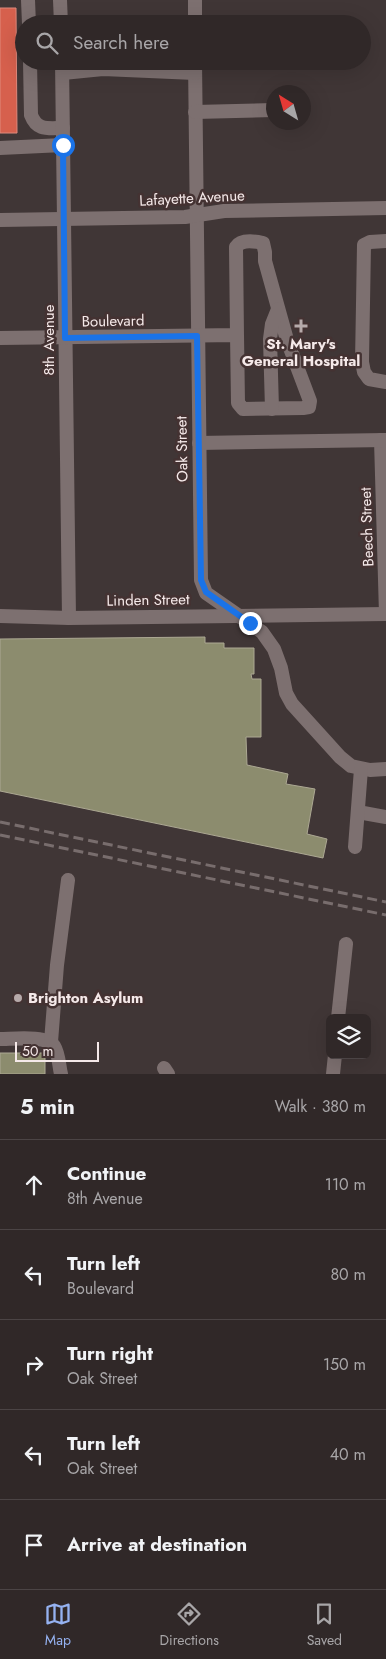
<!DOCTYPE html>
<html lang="en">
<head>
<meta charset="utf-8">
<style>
  :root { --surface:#302828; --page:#383030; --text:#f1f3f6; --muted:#a8a6a8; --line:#4b4445; --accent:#95b2f1 }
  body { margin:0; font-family:Jost,sans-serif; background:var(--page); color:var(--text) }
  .controls { position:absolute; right:15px; bottom:15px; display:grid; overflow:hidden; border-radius:8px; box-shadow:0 5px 20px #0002 }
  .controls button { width:45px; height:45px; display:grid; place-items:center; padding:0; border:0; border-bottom:1px solid var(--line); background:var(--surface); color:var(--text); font:25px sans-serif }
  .compass { position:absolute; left:266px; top:85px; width:45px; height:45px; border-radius:50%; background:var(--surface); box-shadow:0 5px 20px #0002; rotate:323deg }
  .scale { position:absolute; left:15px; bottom:12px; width:84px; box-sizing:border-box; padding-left:5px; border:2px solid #f5e9e9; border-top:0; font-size:14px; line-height:18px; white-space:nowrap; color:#f5e9e9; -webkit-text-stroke:4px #443232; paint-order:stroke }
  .stop { position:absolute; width:15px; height:15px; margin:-11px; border:4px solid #1a73e8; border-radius:50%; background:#fff }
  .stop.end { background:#1a73e8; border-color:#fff; box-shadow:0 1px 5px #0008 }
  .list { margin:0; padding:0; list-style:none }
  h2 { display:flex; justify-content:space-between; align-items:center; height:65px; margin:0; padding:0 20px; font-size:21px }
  h2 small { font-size:16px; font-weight:400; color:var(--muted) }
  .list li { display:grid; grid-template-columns:32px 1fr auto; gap:15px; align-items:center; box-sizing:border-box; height:90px; padding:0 20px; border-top:1px solid var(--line) }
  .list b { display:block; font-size:19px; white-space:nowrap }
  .list p { margin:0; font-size:16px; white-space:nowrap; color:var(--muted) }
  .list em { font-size:16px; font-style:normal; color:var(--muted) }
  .icon { flex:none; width:28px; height:28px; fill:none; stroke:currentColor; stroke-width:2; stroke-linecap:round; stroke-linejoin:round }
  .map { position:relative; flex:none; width:386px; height:1074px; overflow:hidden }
  .search { position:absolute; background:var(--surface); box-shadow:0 5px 20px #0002; left:15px; right:15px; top:15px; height:55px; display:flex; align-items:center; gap:12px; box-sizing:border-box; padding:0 18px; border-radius:28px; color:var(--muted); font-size:19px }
  .sheet { height:515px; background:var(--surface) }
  nav { display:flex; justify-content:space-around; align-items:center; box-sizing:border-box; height:70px; border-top:1px solid var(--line); background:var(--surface); font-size:14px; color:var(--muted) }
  nav a { display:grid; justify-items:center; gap:2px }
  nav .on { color:var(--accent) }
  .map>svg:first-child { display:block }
</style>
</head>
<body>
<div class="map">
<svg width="386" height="1074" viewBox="0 0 386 1074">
  <rect width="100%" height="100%" fill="#403636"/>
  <polygon fill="#d6604d" stroke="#df897c" points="0,8 16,8 17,133 0,133"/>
  <g fill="#8c8c6e" stroke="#aca893">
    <polygon points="205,637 205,643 224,643 224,648 254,648 254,674 251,674 252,679 261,679 261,737 246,737 247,765 288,774 286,784 315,789 307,834 327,839 323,858 0,791 0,639"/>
    <rect x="0" y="1053" width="45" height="21"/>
  </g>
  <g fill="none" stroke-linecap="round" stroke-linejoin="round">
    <g stroke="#7d7070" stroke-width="14">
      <polyline points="28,0 29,24"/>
      <polyline points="60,0 61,24"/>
      <polyline points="195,0 195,24"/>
      <path d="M30 61 31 115C37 131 48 128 63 128"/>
      <polyline points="62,61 69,618"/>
      <polyline points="195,61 201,580 206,593 262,632 274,649 281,668 286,693 292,704 340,757 351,766 370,770 386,769"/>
      <polyline points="63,73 103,69 195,73"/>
      <polyline points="195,112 274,110"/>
      <polyline points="0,148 63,145"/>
      <polyline points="0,220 185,217 224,211 386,208"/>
      <polyline points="386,241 370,242 364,245 362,362 364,372 369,379 386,382"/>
      <path d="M0 338 237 335 238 403 243 409 303 408 309 407 310 401 287 340 265 261V252L263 243C254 241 241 239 236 247L237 335"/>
      <polyline points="272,409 270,339 272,324 278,309"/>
      <polyline points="381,440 386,614"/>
      <polyline points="199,443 386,440"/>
      <polyline points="0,616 69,618 386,614"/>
      <polyline points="358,812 386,817"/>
      <polyline points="355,847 361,769"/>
      <polyline points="338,1018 346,944"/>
      <path d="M0 1039C13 1039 47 1035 54 1046 59 1054 59 1066 61 1074"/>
      <polyline points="51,1042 57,965 68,880"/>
      <polyline points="164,1068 168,1074"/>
      <polyline points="333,1074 335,1055"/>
    </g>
    <g stroke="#786d6d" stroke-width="3" stroke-dasharray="10 5" stroke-linecap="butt">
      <polyline points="0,822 386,902"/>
      <polyline points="0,835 386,915"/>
    </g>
  </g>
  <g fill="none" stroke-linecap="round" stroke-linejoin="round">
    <polyline stroke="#1a73e8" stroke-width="6" points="63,145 65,338 197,336 201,580 206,592 250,623"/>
  </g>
  <g fill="#b6aaaa" stroke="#443232" stroke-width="2">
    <path d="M298.5 318.5h5v5h5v5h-5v5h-5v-5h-5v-5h5z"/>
    <circle cx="18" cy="998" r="5"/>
  </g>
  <g text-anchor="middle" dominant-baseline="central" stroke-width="5" stroke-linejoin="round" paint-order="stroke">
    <g font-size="15" fill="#f5e9e9" stroke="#443232">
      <text transform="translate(192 198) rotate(-3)">Lafayette Avenue</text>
      <text transform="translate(113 321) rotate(-1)">Boulevard</text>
      <text transform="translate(49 340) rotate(-90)">8th Avenue</text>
      <text transform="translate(182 449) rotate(-91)">Oak Street</text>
      <text transform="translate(367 527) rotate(-92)">Beech Street</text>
      <text transform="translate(148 600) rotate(-1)">Linden Street</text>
    </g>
    <g font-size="15" font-weight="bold" fill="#f5e9e9" stroke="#443232">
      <text x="301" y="344">St. Mary's<tspan x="301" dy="17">General Hospital</tspan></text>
      <text x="28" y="998" text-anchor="start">Brighton Asylum</text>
    </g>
  </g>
</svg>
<div class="controls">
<button><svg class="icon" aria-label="layers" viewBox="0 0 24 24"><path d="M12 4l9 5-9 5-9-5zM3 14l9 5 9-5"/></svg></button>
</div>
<svg class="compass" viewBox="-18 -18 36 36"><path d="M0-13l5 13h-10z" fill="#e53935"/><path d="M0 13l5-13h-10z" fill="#a8a6a8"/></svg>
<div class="scale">50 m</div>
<div class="stop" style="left:63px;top:145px"></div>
<div class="stop end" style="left:250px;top:623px"></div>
<div class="search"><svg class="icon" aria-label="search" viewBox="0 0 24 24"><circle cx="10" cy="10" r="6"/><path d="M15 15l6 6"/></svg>Search here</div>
</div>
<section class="sheet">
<h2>5 min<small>Walk · 380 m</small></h2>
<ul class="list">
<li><svg class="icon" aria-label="ahead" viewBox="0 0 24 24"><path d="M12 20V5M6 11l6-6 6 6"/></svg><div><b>Continue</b><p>8th Avenue</p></div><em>110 m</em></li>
<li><svg class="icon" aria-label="left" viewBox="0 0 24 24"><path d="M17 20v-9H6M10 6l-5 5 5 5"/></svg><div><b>Turn left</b><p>Boulevard</p></div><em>80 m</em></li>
<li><svg class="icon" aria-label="right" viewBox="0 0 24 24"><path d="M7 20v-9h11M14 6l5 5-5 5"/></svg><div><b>Turn right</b><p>Oak Street</p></div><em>150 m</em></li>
<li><svg class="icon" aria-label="left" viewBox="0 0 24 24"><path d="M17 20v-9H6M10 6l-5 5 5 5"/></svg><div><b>Turn left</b><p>Oak Street</p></div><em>40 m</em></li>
<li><svg class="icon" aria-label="arrive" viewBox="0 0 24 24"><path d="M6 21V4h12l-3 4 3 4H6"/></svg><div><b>Arrive at destination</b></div></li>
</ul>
</section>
<nav>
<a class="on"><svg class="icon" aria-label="map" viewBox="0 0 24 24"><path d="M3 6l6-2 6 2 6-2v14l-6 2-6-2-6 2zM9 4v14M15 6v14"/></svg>Map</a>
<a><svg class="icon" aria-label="directions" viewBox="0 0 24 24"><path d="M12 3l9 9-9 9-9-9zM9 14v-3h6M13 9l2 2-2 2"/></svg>Directions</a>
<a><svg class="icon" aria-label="saved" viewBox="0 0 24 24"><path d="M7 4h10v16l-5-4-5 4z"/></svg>Saved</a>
</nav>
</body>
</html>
